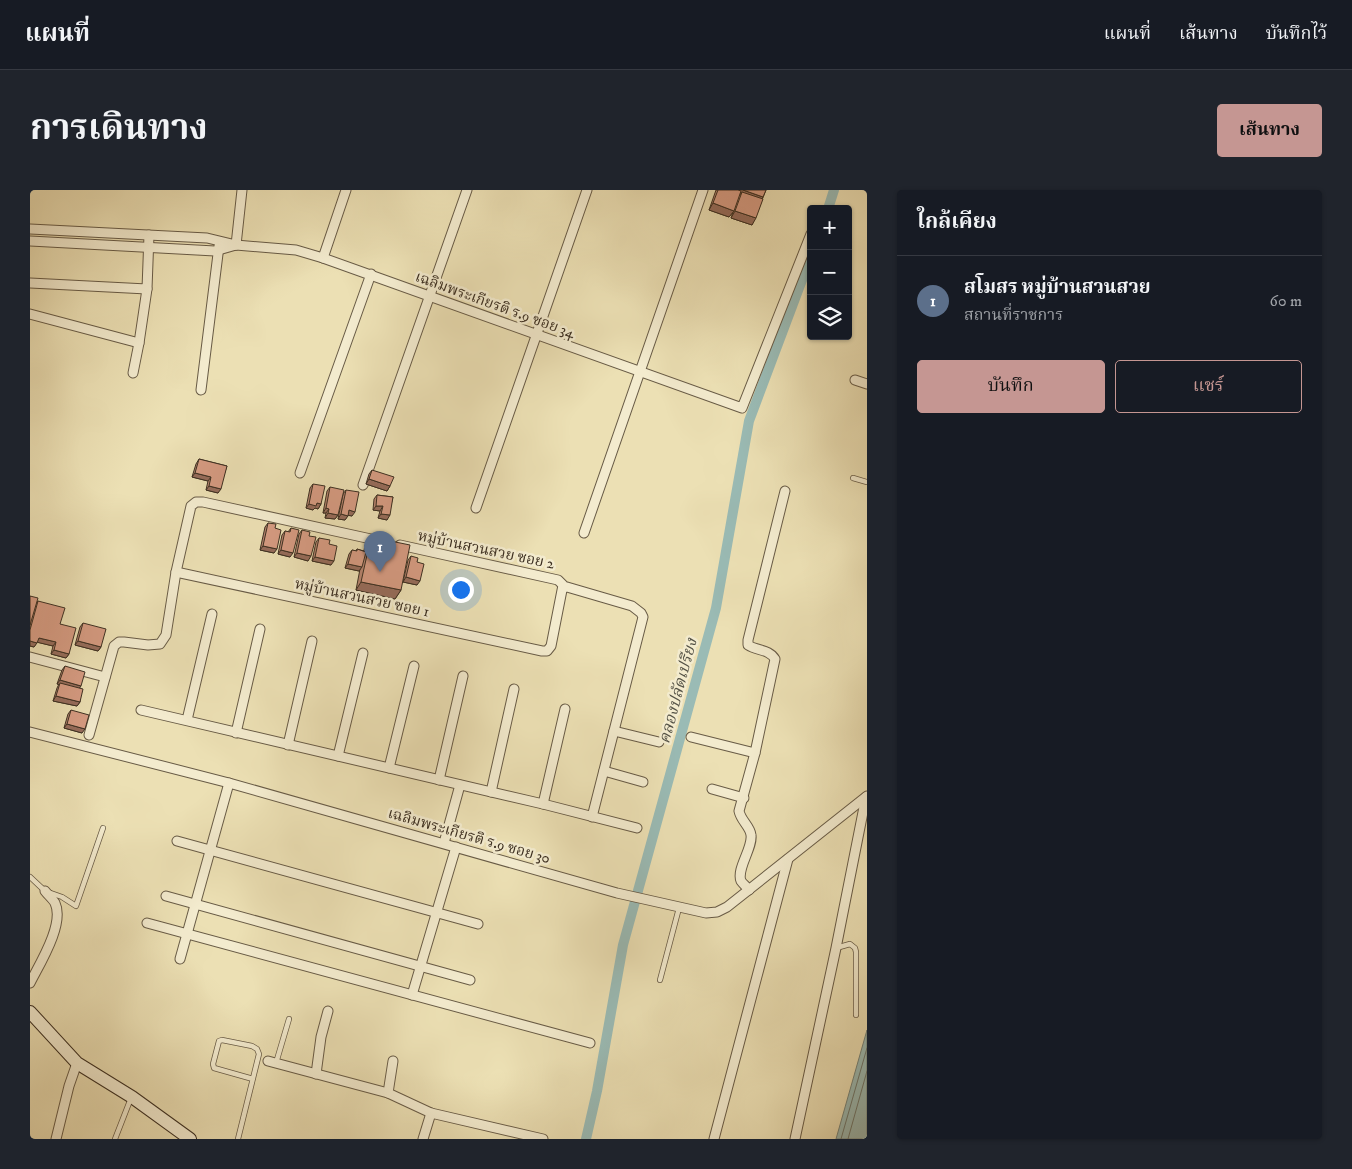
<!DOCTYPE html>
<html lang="th">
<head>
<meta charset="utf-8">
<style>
  :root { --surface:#171b24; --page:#20242c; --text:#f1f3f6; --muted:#9ea1a6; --line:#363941; --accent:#c59692 }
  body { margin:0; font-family:"IM FELL DW Pica","Noto Serif Thai",serif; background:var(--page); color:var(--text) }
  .controls { position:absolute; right:15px; top:15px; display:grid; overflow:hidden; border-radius:5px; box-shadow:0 1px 4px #0004 }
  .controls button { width:45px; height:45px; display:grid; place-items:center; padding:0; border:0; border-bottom:1px solid var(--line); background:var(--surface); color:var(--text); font:25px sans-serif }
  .you { position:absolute; left:430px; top:399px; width:18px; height:18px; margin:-12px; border:4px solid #fff; border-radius:50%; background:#1a73e8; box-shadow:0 0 0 8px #1a73e833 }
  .badge { display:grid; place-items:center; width:32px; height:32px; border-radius:50%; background:var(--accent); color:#fff; font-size:16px; font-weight:700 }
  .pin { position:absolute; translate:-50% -41px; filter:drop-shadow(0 1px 2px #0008) }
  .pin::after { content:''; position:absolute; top:26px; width:18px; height:15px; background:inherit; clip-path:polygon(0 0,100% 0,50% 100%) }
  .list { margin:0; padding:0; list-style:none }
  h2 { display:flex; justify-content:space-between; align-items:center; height:65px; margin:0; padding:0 20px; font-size:21px }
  h2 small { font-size:16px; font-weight:400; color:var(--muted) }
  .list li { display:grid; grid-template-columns:32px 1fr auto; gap:15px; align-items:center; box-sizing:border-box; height:90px; padding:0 20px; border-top:1px solid var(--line) }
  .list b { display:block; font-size:19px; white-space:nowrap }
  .list p { margin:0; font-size:16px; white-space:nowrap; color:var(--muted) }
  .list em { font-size:16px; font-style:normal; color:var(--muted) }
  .actions { display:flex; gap:10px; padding:15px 20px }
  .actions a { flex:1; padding:11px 0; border:1px solid var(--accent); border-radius:5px; text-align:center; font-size:18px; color:var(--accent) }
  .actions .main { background:var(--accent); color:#111 }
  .icon { flex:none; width:28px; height:28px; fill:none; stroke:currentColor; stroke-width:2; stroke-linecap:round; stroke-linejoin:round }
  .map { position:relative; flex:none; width:837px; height:949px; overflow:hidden; border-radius:5px }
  header { display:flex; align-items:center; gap:30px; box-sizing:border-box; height:70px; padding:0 25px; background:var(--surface); border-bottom:1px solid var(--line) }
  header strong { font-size:24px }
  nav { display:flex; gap:28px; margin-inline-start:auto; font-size:18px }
  .intro { display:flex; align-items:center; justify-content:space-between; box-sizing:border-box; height:120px; padding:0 30px }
  h1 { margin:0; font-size:35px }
  .button { padding:12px 22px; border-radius:5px; background:var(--accent); color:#111; font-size:18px; font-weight:700 }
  main { display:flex; gap:30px; padding:0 30px }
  aside { flex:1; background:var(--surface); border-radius:5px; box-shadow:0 1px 4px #0004 }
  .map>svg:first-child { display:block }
</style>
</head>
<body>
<header>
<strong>แผนที่</strong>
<nav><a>แผนที่</a><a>เส้นทาง</a><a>บันทึกไว้</a></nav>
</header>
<div class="intro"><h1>การเดินทาง</h1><a class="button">เส้นทาง</a></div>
<main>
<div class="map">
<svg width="837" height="949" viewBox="0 0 837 949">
  <rect width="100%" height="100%" fill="#ece0b4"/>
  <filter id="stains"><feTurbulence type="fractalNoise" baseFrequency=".004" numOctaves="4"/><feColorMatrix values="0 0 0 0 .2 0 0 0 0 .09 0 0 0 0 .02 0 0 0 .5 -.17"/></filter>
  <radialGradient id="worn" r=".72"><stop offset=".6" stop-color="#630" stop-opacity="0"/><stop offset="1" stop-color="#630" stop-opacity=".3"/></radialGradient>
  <polygon fill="#9abbb5" stroke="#74837a" points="837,840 837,949 806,949"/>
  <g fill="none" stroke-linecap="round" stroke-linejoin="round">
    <g stroke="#6b756b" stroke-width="1">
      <polyline points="811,949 837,858"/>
      <polyline points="818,949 837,881"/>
    </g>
    <g stroke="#9abbb5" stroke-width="10">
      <polyline points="798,19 804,0"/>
      <polyline points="556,949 567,901 593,755 686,418 719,231 781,66"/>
    </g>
    <g stroke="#685b46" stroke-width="6">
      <g id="service">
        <polyline points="823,288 837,292"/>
        <polyline points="0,687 15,701 32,707 46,716 73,638"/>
        <polyline points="806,758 820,754 825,758 826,762 826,825"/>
        <polyline points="630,790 649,718"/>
        <polyline points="246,873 259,829"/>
        <polyline points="85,949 101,908"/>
        <polyline points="208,949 229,864 227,859 222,856 192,850 189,851 183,874 184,878 223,889"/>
      </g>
    </g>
    <g stroke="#685b46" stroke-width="11">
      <g id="minor">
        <polyline points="0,39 177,48 206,55 266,60 293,68 712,218 781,44"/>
        <polyline points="0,51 185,61 206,55"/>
        <polyline points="206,55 212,0"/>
        <polyline points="293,68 316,0"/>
        <polyline points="0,93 117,99 119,45"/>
        <polyline points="0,124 109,153 117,99"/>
        <polyline points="103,183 109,153"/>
        <polyline points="825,190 837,194"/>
        <polyline points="171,200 189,56"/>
        <polyline points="270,283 341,84"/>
        <polyline points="333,295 437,0"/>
        <polyline points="446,318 557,0"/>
        <polyline points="554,343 673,0"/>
        <polyline points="146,382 512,461 517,461 521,456 533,395 528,390 370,355"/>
        <polyline points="533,398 537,397 602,416 611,423 613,427 562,627"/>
        <polyline points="0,467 75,487"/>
        <polyline points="111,520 513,614 607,638"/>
        <polyline points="157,530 182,424"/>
        <polyline points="584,541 629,552"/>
        <polyline points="0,542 199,593 587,703 676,723 687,722 697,717 837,606"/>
        <polyline points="206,543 230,439"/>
        <polyline points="59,545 84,456 89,452 94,452 118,455 130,454 136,445 146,382 161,316 166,312 173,312 350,351"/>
        <polyline points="661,547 725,563"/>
        <polyline points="258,555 282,451"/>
        <polyline points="308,566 333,463"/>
        <polyline points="359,578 384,476"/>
        <polyline points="574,581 613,592"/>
        <polyline points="409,590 433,486"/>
        <polyline points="682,599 714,608"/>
        <polyline points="461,602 484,499"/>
        <polyline points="513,614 535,519"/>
        <polyline points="147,651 448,734"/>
        <polyline points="414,653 430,595"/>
        <path d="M719 700C717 697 713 694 711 691 706 679 723 658 721 645 720 636 711 631 709 621L725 563 745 469C739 459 727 461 718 455V450L755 301"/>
        <polyline points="136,706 440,790"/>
        <polyline points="117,733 560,853"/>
        <polyline points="150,769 199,593"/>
        <path d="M0 793C9 775 35 734 25 713 23 709 18 705 15 701"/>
        <polyline points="382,805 426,657"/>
        <polyline points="238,871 358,903 401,923 513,949"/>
        <polyline points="286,884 291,847 298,821"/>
        <polyline points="358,903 363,871"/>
        <polyline points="26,949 39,896 47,873"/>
        <polyline points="393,949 401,923"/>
        <polyline points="684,949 758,669"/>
        <polyline points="765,949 806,758 836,607"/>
      </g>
    </g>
    <g stroke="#3c2f21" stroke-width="14">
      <polyline id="secondary" points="0,822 47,873 102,907 160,949"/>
    </g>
    <use href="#service" stroke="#f3ebce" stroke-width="4.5"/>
    <use href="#minor" stroke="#f3ebce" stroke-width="9"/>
    <use href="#secondary" stroke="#f3ebce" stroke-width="12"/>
  </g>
  <g fill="#b88570" stroke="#3c2f21">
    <polygon points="686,0 736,0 722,35 701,28 703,22 699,27 679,20"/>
    <polygon points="169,269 197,276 188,303 176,300 178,291 162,287 166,274"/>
    <polygon points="342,280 360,296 357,301 336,294 339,284"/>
    <polygon points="283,294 291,314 288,319 285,318 283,320 276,318 280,298"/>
    <polygon points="300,297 308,325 305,329 295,328 296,323 293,323 297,301"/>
    <polygon points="316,300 322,326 318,325 315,330 308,329 313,304"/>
    <polygon points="347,305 363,307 357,330 348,328 350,321 343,320 344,309"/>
    <polygon points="238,333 245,338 244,363 230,360 235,337"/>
    <polygon points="261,338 260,367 248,364 252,345 255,341 258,342"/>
    <polygon points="272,340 279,346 278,371 264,367 269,344"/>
    <polygon points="341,347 371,400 365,409 326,400 330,379 329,381 315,378 319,364 322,360 326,361 327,359 334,361 335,355"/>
    <polygon points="289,348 299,354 301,375 282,371 286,352"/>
    <polygon points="381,366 387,372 387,395 373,392 378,370"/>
    <polygon points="0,406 6,413 8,411 30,434 39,464 36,468 21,464 23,456 7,452 4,457 0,456"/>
    <polygon points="53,433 71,457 68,461 45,455 50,437"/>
    <polygon points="35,476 50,498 50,512 47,516 23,511 27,498 29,494 27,494 32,480"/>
    <polygon points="41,520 52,543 34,538 38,524"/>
  </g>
  <g fill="#966c5b" stroke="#3c2f21">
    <polygon points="694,0 713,0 733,7 729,13 712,2 709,6"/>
    <polygon points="683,13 704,21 699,27 679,20"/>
    <polygon points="705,21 726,28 722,35 701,28"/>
    <polygon points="165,283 181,287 178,291 162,287"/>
    <polygon points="339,289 360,296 357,301 336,294"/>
    <polygon points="179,296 191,299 188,303 176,300"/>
    <polygon points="287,313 291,314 288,319 285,318 283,320 276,318 279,314"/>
    <polygon points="346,316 353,316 350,321 343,320"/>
    <polygon points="296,318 299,319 296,323 293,323"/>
    <polygon points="319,320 325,322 322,326 316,325"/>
    <polygon points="298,323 308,325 305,329 295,328"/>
    <polygon points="311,324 318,326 315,330 308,329"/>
    <polygon points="351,324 360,325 357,330 348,328"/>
    <polygon points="233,356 247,359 244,363 230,360"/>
    <polygon points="251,360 263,363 260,367 248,364"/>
    <polygon points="267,363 281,366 278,371 264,367"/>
    <polygon points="285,367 304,371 301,375 282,371"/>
    <polygon points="318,374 332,377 329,381 315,378"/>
    <polygon points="376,387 390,391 387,395 373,392"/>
    <polygon points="331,392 371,400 365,409 326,400"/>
    <polygon points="9,448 26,452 23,456 6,452"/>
    <polygon points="0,451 7,453 4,457 0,456"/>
    <polygon points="48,451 71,457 68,461 45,455"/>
    <polygon points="24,460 39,464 36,468 21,464"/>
    <polygon points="30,490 51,496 48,500 27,494"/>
    <polygon points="26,506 50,512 47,516 23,511"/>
    <polygon points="37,534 55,539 52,543 34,538"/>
  </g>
  <g fill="#d69b82" stroke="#3c2f21">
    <polygon points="688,0 708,0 711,1 704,21 683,13"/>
    <polygon points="713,0 736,0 733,7"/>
    <polygon points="712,2 733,9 726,28 705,21"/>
    <polygon points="169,269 197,276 191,299 179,296 181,287 165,283"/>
    <polygon points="342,280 364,287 360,296 339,289"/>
    <polygon points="283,294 295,296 291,314 287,313 286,316 279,314"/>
    <polygon points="300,297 314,300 308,325 298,323 299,319 296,318"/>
    <polygon points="316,300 329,302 325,322 319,320 318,326 311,324"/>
    <polygon points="347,305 363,307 360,325 351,324 353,316 346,316"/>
    <polygon points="238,333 246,334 245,338 251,340 247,359 233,356"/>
    <polygon points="261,338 269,340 263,363 251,360 255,341 260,342"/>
    <polygon points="272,340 280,342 279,346 286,347 281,366 267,363"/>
    <polygon points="341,347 380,355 371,400 331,392"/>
    <polygon points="289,348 300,350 299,354 307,356 304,371 285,367"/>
    <polygon points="327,359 336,362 332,377 318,374 322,360 327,361"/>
    <polygon points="381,366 388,368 387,372 394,374 390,391 376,387"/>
    <polygon points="0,406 8,408 0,435"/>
    <polygon points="8,411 35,418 30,434 46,438 39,464 24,460 26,452 9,448 7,453 0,451 0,440"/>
    <polygon points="53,433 76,439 71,457 48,451"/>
    <polygon points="35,476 55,482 51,496 30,490"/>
    <polygon points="30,493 53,499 50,512 26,506"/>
    <polygon points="41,520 59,525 55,539 37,534"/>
  </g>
  <g text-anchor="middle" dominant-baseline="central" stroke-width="5" stroke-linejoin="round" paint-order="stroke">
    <g font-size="15" fill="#3c2f21" stroke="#f3ebce">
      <text transform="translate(465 115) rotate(20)">เฉลิมพระเกียรติ ร.9 ซอย 34</text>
      <text transform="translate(456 360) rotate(12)">หมู่บ้านสวนสวย ซอย 2</text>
      <text transform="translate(332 408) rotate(12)">หมู่บ้านสวนสวย ซอย 1</text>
      <text transform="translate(439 646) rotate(16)">เฉลิมพระเกียรติ ร.9 ซอย 30</text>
    </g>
    <g font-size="16" font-style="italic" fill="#545246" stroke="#f3ebce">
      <text transform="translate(648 501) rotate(-75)">คลองปลัดเปรียง</text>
    </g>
  </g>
  <rect width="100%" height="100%" filter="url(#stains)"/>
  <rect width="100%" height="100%" fill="url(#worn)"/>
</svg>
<div class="controls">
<button>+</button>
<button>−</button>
<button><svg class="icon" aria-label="layers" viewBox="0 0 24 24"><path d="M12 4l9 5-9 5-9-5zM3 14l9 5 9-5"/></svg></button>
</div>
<div class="you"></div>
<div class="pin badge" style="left:350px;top:382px;background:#5c6f8a">1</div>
</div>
<aside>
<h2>ใกล้เคียง<small></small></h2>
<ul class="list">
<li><span class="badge" style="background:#5c6f8a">1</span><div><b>สโมสร หมู่บ้านสวนสวย</b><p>สถานที่ราชการ</p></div><em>60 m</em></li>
</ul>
<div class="actions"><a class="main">บันทึก</a><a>แชร์</a></div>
</aside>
</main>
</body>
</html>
